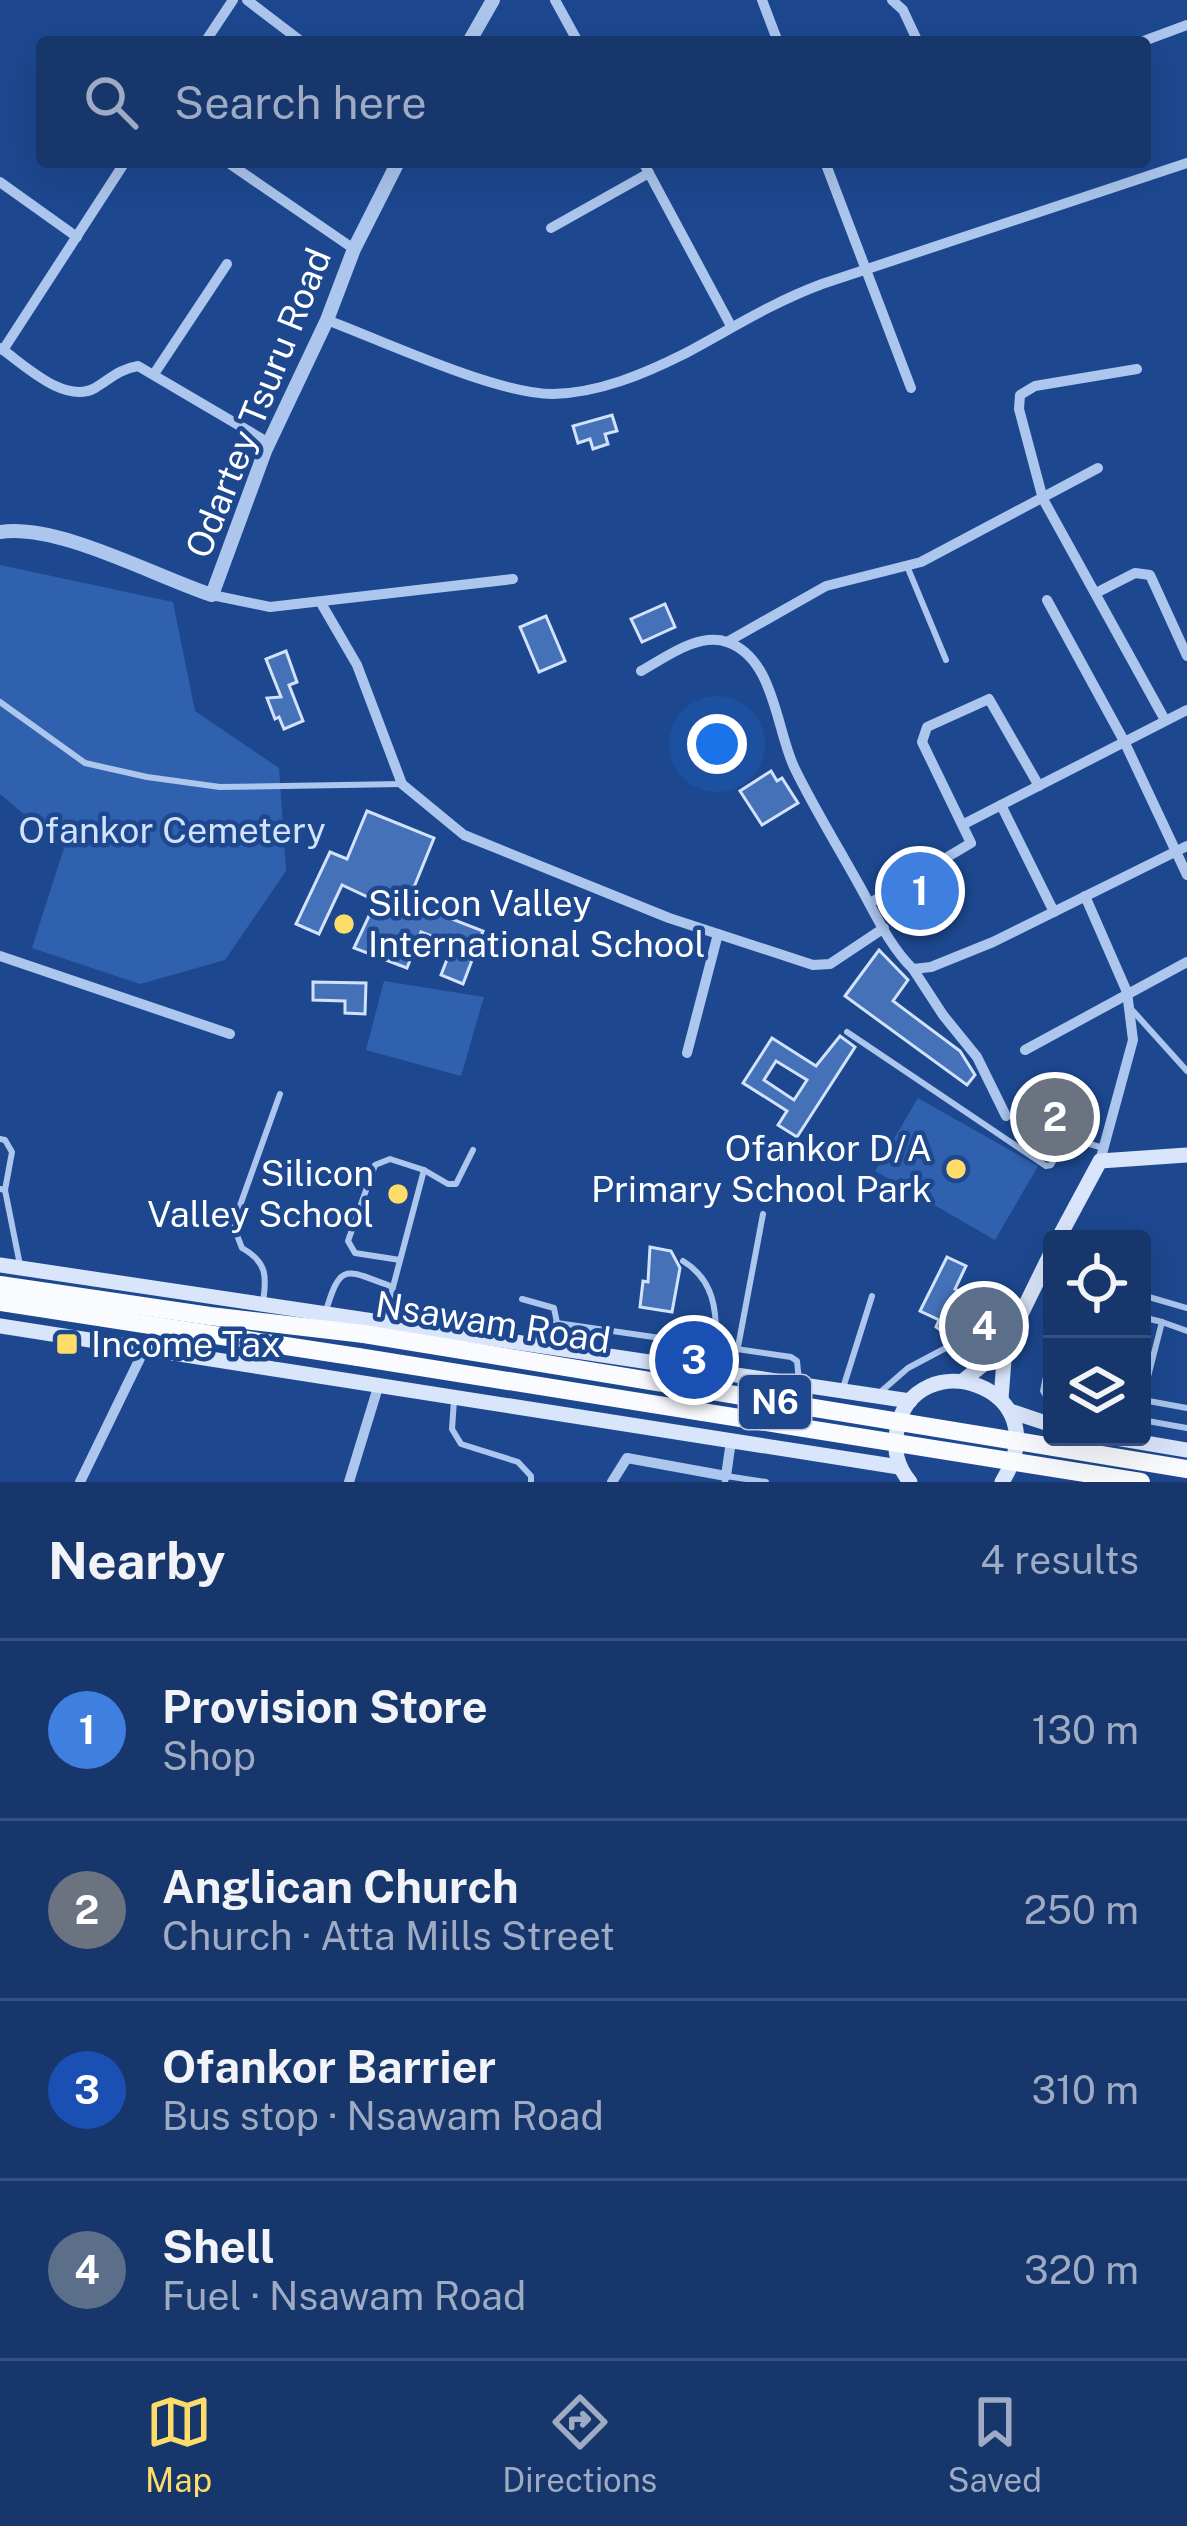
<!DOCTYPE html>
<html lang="en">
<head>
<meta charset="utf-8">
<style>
  :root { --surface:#16366c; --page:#234174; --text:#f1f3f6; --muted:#9eabc2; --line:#35507f; --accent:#fddc6a }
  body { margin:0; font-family:"Public Sans",sans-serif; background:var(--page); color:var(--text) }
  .controls { position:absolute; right:36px; bottom:36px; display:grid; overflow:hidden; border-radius:12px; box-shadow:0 12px 48px #0002 }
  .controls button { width:108px; height:108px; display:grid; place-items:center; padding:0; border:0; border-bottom:3px solid var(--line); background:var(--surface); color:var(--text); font:60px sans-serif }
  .you { position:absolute; left:717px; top:744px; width:42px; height:42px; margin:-30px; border:9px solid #fff; border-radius:50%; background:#1a73e8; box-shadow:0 0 0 18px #1a73e833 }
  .badge { display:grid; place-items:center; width:78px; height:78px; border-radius:50%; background:var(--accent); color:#fff; font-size:39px; font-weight:700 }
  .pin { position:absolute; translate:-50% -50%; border:6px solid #fff; box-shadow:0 3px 12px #0006 }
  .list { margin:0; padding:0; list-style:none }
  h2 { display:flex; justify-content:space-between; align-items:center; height:156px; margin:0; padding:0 48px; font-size:51px }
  h2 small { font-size:39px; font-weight:400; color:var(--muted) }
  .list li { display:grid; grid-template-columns:78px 1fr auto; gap:36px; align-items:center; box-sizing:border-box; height:180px; padding:0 48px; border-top:3px solid var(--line) }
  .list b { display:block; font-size:45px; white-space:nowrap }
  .list p { margin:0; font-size:39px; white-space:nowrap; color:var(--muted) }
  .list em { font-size:39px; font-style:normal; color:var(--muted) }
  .icon { flex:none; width:66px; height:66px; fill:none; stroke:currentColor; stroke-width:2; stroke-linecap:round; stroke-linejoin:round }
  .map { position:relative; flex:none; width:1187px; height:1482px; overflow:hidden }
  .search { position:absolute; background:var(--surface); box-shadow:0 12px 48px #0002; left:36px; right:36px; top:36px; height:132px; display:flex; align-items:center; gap:30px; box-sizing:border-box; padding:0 42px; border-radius:12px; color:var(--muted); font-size:45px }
  .sheet { height:876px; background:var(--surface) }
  nav { display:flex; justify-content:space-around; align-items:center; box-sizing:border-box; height:168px; border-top:3px solid var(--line); background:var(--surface); font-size:33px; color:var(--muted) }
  nav a { display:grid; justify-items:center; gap:6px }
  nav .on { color:var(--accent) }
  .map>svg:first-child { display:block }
</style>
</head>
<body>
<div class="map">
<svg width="1187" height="1482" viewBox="0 0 1187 1482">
  <rect width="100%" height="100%" fill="#1d4890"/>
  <g fill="#3061ae">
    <polygon points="0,565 173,602 195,711 279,768 286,871 225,960 140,984 32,948 64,848 0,794"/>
    <polygon points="384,981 484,997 461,1076 366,1050"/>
    <polygon points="918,1098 1038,1166 995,1240 875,1171"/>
  </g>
  <g fill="#4571b8" stroke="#d2e2fa" stroke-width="3" fill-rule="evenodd">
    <polygon points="612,415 617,431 605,434 608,444 593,449 590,439 578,443 573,426"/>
    <polygon points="665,604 675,627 642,642 631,619"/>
    <polygon points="546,616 565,661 539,672 520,627"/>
    <polygon points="286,651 297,682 289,685 303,721 284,729 279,717 275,719 267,698 281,697 266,659"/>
    <polygon points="771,771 777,781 782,778 798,803 762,825 740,791"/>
    <polygon points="367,811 434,838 408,902 483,931 463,984 441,975 453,944 421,932 407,968 354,948 376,901 342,885 319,934 296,924 330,852 347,859"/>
    <polygon points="879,950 908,980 893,1001 960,1051 975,1075 967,1085 845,996"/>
    <polygon points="313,982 366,983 365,1014 345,1013 345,1001 313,1000"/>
    <path d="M840 1036 855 1047 797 1137 778 1125 787 1111 743 1083 772 1038 816 1066ZM776 1061 807 1080 794 1100 764 1080Z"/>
    <polygon points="1053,1087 1077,1100 1056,1136 1030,1127"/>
    <polygon points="650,1247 671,1251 680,1268 672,1312 640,1307 643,1281 648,1282"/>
    <polygon points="947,1257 966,1266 955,1289 996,1308 992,1314 996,1322 992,1329 982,1334 985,1342 981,1351 966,1344 962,1334 948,1335 936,1327 939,1320 920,1311"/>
  </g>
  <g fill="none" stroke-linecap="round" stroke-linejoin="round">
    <g stroke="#acc6ee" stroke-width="6">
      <polyline points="907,566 946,660"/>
      <polyline points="0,702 85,763 147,777 220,787 402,784"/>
      <polyline points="1133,1011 1187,1071"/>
      <polyline points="847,1032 1046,1166 1051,1165 1067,1138 1104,1148"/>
      <polyline points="0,1139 5,1140 12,1152 5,1190"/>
      <polyline points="0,1189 5,1190 20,1265"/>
      <polyline points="400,1260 355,1253 348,1241 375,1165 390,1159 424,1170"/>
      <path d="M683 1261C714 1280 717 1310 716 1344"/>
      <polyline points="1142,1295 1187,1308"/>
      <polyline points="522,1299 554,1308 557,1323"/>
      <path d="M263 1302C267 1276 267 1262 242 1248L233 1225 280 1094"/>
      <path d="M325 1314C341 1260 345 1270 393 1287"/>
      <polyline points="999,1315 1014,1320"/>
      <polyline points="1142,1317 1162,1322 1142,1400"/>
      <polyline points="384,1321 424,1170 448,1184 456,1184 473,1150"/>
      <polyline points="1162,1322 1187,1331"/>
      <polyline points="989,1336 1007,1343"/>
      <polyline points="531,1342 540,1330 557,1323 791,1357 797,1361 799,1381"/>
      <polyline points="738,1347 763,1214"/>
      <polyline points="1052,1347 1043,1391 1052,1405"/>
      <polyline points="843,1388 872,1296"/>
      <polyline points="877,1395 908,1368 959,1341"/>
      <polyline points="454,1400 452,1429 461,1444 518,1462 531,1476 531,1482"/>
      <polyline points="1143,1400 1187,1408"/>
      <polyline points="1142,1420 1187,1428"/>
      <polyline points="725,1482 726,1476 766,1482"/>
    </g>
    <g stroke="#acc6ee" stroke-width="10">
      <polyline points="247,0 302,42"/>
      <polyline points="555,0 578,42"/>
      <polyline points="762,0 778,42"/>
      <polyline points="892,0 903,10 918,42"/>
      <polyline points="205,42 233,0"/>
      <polyline points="1141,42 1187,25"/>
      <polyline points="227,162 354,249"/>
      <polyline points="643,162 731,326"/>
      <polyline points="825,162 911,388"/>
      <polyline points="0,182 77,237"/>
      <polyline points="551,228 649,173"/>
      <path d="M327 320C383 341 496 394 553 394 599 393 644 374 684 354 731 329 771 303 822 284L1187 163"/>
      <path d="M0 348C24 364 64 405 95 388 110 379 119 369 138 366L269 443"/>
      <polyline points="3,350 125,162"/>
      <polyline points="1137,369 1035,386 1020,395 1019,409 1043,499 1165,720"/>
      <polyline points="154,374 227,264"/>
      <polyline points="1096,593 1135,573 1150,575 1187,656"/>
      <polyline points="212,595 270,607 513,579"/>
      <polyline points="1047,600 1124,741 1187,875"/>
      <polyline points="321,603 357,665 402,784 464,835 669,918 813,965 830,964 884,928"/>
      <polyline points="727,642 826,586 921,562 1098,468"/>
      <path d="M641 671C665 658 698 632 727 642 775 658 776 731 795 769 814 808 837 845 858 883 874 911 889 946 913 969L931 967 993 942 1187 846"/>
      <polyline points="1001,805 1054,912"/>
      <polyline points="964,824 1187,710"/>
      <polyline points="1085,896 1127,992 1133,1040 1100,1161"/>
      <polyline points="870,903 971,843 922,742 927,727 989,699 1039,786"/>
      <polyline points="0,956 230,1034"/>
      <polyline points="913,969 943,1015 977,1057 1006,1116"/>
      <polyline points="1025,1050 1187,962"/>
      <polyline points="687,1053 718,934"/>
      <polyline points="80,1482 145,1348"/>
      <polyline points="349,1482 379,1384"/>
      <polyline points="612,1482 627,1458 726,1476 731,1441"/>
    </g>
    <g stroke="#acc6ee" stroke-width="14">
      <polyline points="469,42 493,0"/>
      <path d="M0 532C58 523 154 576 212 595L265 451 327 320 354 249 398 162"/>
    </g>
    <g stroke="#d9e5fa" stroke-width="15">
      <polyline points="1058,1239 1100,1161 1187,1155"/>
      <polyline points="0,1265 910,1401"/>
      <polyline points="0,1326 899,1467"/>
      <polyline points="964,1380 1005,1347"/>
      <polyline points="1001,1399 1005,1347 1052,1251"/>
      <polyline points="1010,1411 1052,1425"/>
      <polyline points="1110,1437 1187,1450"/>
      <path d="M910 1482C897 1466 893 1450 897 1430 913 1340 1063 1385 1002 1482"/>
    </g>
    <g stroke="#f9fbff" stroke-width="18">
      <polyline points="0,1285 210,1316 364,1334"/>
      <polyline points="0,1302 358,1357"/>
    </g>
    <g stroke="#f9fbff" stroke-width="18">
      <polyline points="364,1334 1187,1469"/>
      <polyline points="358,1357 1141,1482"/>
    </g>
  </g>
  <g fill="#fddc6a" stroke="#1d4890" stroke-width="4.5">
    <circle cx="344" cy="924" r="12"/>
    <circle cx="956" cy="1169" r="12"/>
    <circle cx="398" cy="1194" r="12"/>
    <rect x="55" y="1332" width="24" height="24" rx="6"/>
  </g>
  <g text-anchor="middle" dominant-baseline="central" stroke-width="9" stroke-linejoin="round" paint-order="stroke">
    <rect fill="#1d4890" stroke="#bbc8de" stroke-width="3" x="739" y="1375" width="72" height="54" rx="9"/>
    <g font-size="33" font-weight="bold" fill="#fff">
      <text x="775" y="1402">N6</text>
    </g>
    <g font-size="36" fill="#fff" stroke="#1d4890">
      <text transform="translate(258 403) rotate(-68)">Odartey Tsuru Road</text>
      <text transform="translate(493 1322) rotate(9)">Nsawam Road</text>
    </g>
    <g font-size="36" fill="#d2e2fa" stroke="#1d4890">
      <text x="172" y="830">Ofankor Cemetery</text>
    </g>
    <g font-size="36" fill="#fff" stroke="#1d4890" text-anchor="start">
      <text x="368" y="903">Silicon Valley<tspan x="368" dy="41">International School</tspan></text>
      <text x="932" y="1148" text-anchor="end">Ofankor D/A<tspan x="932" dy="41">Primary School Park</tspan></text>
      <text x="374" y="1173" text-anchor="end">Silicon<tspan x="374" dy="41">Valley School</tspan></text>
      <text x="91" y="1344">Income Tax</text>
    </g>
  </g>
</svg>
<div class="controls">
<button><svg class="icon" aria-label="locate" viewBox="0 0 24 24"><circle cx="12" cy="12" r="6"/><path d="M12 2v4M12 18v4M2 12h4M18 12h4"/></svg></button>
<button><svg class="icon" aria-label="layers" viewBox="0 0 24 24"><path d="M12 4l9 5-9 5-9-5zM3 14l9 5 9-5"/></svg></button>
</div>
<div class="you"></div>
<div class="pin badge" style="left:920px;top:891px;background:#3f7fe0">1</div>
<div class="pin badge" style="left:1055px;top:1117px;background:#6b7280">2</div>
<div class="pin badge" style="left:694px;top:1360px;background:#1a4fb4">3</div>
<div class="pin badge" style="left:984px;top:1326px;background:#5c6f8a">4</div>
<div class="search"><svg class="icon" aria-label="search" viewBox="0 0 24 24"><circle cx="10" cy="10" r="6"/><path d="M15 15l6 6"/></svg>Search here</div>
</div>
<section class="sheet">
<h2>Nearby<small>4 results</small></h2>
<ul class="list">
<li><span class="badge" style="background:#3f7fe0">1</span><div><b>Provision Store</b><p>Shop</p></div><em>130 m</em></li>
<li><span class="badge" style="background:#6b7280">2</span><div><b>Anglican Church</b><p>Church · Atta Mills Street</p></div><em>250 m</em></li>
<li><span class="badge" style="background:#1a4fb4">3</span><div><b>Ofankor Barrier</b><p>Bus stop · Nsawam Road</p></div><em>310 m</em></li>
<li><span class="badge" style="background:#5c6f8a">4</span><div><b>Shell</b><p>Fuel · Nsawam Road</p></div><em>320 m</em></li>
</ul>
</section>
<nav>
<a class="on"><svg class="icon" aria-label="map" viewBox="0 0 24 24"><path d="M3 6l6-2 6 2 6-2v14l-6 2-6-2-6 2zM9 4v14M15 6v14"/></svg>Map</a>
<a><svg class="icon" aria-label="directions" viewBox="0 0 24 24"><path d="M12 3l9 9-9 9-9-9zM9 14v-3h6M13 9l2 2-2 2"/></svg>Directions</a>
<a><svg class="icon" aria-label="saved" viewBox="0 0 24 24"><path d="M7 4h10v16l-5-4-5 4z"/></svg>Saved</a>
</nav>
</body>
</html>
